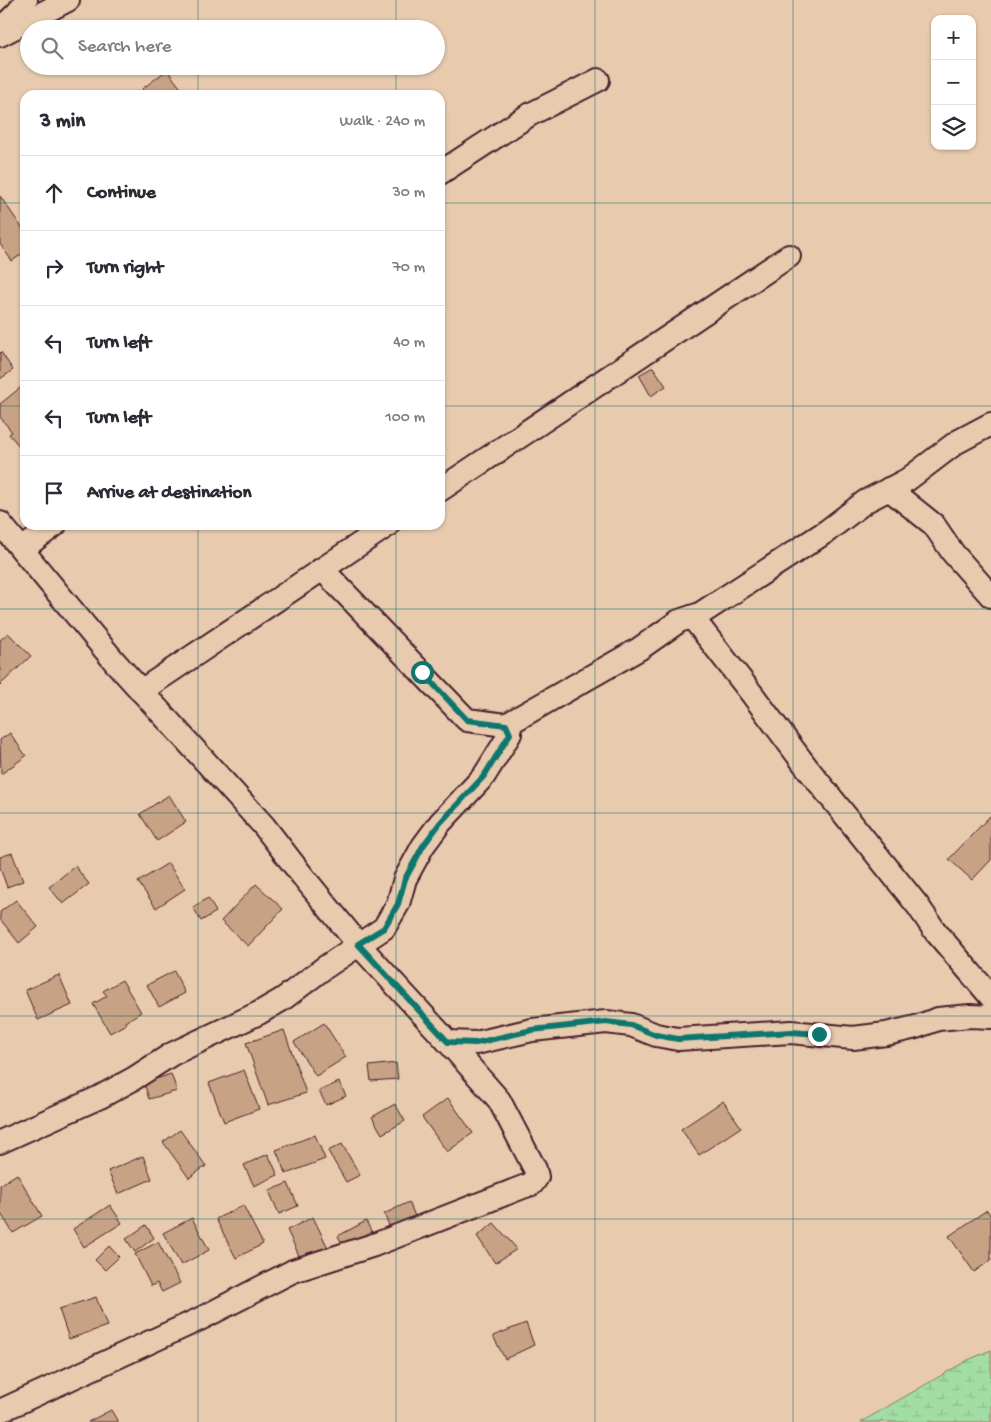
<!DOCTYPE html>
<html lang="en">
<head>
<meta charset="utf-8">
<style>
  :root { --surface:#fff; --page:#f7f7f7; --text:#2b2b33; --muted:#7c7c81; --line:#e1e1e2 }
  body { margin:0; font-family:"Gochi Hand",sans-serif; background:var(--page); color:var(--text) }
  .controls { position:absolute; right:15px; top:15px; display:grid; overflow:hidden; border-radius:10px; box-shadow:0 1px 4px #0004 }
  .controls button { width:45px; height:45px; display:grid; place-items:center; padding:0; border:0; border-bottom:1px solid var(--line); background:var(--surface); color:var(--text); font:25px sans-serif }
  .stop { position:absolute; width:15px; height:15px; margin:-11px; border:4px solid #0f766e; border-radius:50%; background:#fff }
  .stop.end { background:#0f766e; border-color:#fff; box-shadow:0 1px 5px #0008 }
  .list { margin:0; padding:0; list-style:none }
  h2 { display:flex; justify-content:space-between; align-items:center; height:65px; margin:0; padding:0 20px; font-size:21px }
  h2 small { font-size:16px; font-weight:400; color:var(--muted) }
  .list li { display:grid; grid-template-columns:32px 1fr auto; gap:15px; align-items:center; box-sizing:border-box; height:75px; padding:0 20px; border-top:1px solid var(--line) }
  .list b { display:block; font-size:19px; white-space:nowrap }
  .list em { font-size:16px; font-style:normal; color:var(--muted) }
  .icon { flex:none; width:28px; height:28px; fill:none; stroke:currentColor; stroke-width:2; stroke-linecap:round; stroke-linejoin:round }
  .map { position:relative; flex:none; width:991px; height:1422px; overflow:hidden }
  .search { position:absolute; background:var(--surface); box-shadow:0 1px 4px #0004; left:20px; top:20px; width:425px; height:55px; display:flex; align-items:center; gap:12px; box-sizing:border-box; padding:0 18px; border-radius:28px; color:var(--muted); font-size:19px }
  .panel { position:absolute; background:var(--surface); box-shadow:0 1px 4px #0004; left:20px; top:90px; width:425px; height:440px; border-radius:15px }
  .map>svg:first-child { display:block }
</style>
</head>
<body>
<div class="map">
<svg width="991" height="1422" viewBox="0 0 991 1422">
  <defs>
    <pattern id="wetland-marsh" width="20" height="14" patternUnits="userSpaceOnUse" patternTransform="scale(1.25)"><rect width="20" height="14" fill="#a2dda4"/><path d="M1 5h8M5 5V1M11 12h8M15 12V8" fill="none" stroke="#8dbd8d"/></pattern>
  </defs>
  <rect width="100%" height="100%" fill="#e8cbaf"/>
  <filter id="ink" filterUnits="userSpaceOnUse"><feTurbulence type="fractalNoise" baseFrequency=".02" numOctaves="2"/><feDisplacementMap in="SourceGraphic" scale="10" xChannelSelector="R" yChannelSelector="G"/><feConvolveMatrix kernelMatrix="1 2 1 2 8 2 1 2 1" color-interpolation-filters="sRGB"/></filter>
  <g filter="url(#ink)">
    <polygon fill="url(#wetland-marsh)" stroke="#767e68" points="991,1350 991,1422 861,1422 968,1360"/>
    <g fill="#c8a285" stroke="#4a1f2b">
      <polygon points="167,70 186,95 146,95 142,89"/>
      <polygon points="0,196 25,232 25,252 12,261 0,244"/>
      <polygon points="1,352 13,370 0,379 0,353"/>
      <polygon points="653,367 666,386 651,396 639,375"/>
      <polygon points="25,384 25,453 9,434 12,432 0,417 0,404"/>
      <polygon points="8,633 31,656 0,685 0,640"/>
      <polygon points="10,733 26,756 1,774 0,740"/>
      <polygon points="169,795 186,822 157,841 140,814"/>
      <polygon points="991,815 991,860 972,880 949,859"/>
      <polygon points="12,853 23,881 7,887 0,868 0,857"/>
      <polygon points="168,863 185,889 156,908 138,882"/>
      <polygon points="75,866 89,884 63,904 49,887"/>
      <polygon points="256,884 283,909 248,946 221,921"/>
      <polygon points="208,898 216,912 201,921 193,907"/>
      <polygon points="16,900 38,927 19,943 0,919 0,912"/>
      <polygon points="174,971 185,993 159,1007 147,985"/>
      <polygon points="59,975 72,1005 38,1020 25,990"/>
      <polygon points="122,980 141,1012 125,1022 126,1024 110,1033 93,1004 107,996 103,991"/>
      <polygon points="324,1023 346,1057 316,1076 294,1042"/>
      <polygon points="284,1030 306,1093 268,1105 246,1043"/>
      <polygon points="396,1063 398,1079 371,1081 369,1066"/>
      <polygon points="244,1070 259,1109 224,1122 209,1083"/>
      <polygon points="171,1074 177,1091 149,1099 144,1083"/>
      <polygon points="339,1082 346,1096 326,1105 319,1091"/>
      <polygon points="448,1098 473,1133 447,1152 422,1117"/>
      <polygon points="723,1101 741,1127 699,1155 681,1129"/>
      <polygon points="395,1104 405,1121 382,1134 372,1117"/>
      <polygon points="180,1130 206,1166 189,1178 163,1142"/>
      <polygon points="315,1135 325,1159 286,1174 276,1150"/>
      <polygon points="342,1144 360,1175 346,1182 328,1151"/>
      <polygon points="268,1154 278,1175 254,1186 244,1165"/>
      <polygon points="143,1156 152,1179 118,1194 108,1171"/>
      <polygon points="17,1174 42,1216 13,1233 0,1212 0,1185"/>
      <polygon points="288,1183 298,1206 279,1214 269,1191"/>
      <polygon points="409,1202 417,1221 392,1232 384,1214"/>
      <polygon points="110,1205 122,1223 84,1247 73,1229"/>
      <polygon points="243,1205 263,1244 236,1258 216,1219"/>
      <polygon points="987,1210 991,1217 991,1260 974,1272 949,1236"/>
      <polygon points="313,1217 329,1250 302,1262 287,1230"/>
      <polygon points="192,1218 209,1250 181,1265 163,1233"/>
      <polygon points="366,1221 375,1238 347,1253 338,1236"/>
      <polygon points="494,1223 517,1249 495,1263 477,1236"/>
      <polygon points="146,1225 154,1238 135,1252 126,1239"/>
      <polygon points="158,1242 180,1283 162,1292 157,1283 151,1286 135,1254"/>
      <polygon points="109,1246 119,1257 105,1270 95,1260"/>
      <polygon points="96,1297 107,1326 69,1339 59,1309"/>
      <polygon points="526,1323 534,1345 505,1359 493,1336"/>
      <polygon points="111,1410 118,1422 88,1422"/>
    </g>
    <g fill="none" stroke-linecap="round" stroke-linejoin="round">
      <g stroke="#4a1f2b" stroke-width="26">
        <g id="street">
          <polyline points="2,28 19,11 26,0"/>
          <polyline points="0,35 68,0"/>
          <polyline points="440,173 529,115 598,80"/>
          <polyline points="889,489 934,525 953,553 991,596"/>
          <polyline points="440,490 789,256"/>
          <polyline points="0,523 115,662 264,826 301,874 358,944 448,1042 499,1100 535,1169 537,1177 532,1184 523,1187 374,1245 293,1271 200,1319 0,1411"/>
          <polyline points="22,549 55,525"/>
          <polyline points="322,569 467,720 506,725 639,649 679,621 700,614 827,531 866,501 907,480 957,442 991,424"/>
          <polyline points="692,617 752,694 808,769 918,906 935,931 991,997"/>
          <polyline points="141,691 388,525"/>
          <polyline points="448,1042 476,1043 532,1030 606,1022 631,1025 656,1035 678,1039 791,1032 853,1038 886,1034 916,1027 938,1019 970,1016 991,1017"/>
          <polyline points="0,1142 100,1097 133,1079 172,1054 259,1013 283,999 324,968 384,928 398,904 405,879 423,846 440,823 484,776 510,734 506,725"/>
        </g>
      </g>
      <use href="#street" stroke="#e8cbaf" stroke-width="22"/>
    </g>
  </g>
  <g fill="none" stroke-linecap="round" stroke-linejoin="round" filter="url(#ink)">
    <polyline stroke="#0f766e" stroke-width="6" points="422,672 467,720 506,725 510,734 484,776 440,823 423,846 405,879 398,904 384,928 358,944 448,1042 476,1043 532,1030 606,1022 631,1025 656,1035 678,1039 791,1032 819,1034"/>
  </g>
  <path fill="none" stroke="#0f766e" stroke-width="1" stroke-opacity="0.55" d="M198 0V29M396 0V29M595 0V1422M793 0V1422M198 66V95M396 66V95M0 203H25M440 203H991M0 406H25M440 406H991M198 525V1422M396 525V1422M0 609H991M0 813H991M0 1016H991M0 1219H991"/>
</svg>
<div class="controls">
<button>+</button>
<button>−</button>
<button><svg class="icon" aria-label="layers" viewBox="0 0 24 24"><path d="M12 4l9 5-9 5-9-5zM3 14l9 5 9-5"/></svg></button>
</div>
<div class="stop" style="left:422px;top:672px"></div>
<div class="stop end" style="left:819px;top:1034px"></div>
<div class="search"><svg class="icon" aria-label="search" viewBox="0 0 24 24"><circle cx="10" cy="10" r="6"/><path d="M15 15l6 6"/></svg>Search here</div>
<section class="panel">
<h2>3 min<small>Walk · 240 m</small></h2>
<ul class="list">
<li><svg class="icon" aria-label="ahead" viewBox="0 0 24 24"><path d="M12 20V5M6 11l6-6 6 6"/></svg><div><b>Continue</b></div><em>30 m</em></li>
<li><svg class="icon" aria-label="right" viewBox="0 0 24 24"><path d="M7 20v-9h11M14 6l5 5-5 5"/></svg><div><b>Turn right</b></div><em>70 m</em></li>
<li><svg class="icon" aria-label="left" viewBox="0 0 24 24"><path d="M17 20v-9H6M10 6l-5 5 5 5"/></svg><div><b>Turn left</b></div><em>40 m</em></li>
<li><svg class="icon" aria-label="left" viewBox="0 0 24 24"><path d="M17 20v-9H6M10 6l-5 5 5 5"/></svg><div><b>Turn left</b></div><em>100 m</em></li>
<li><svg class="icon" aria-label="arrive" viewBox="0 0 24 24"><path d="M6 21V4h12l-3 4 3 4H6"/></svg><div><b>Arrive at destination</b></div></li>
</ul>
</section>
</div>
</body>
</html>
